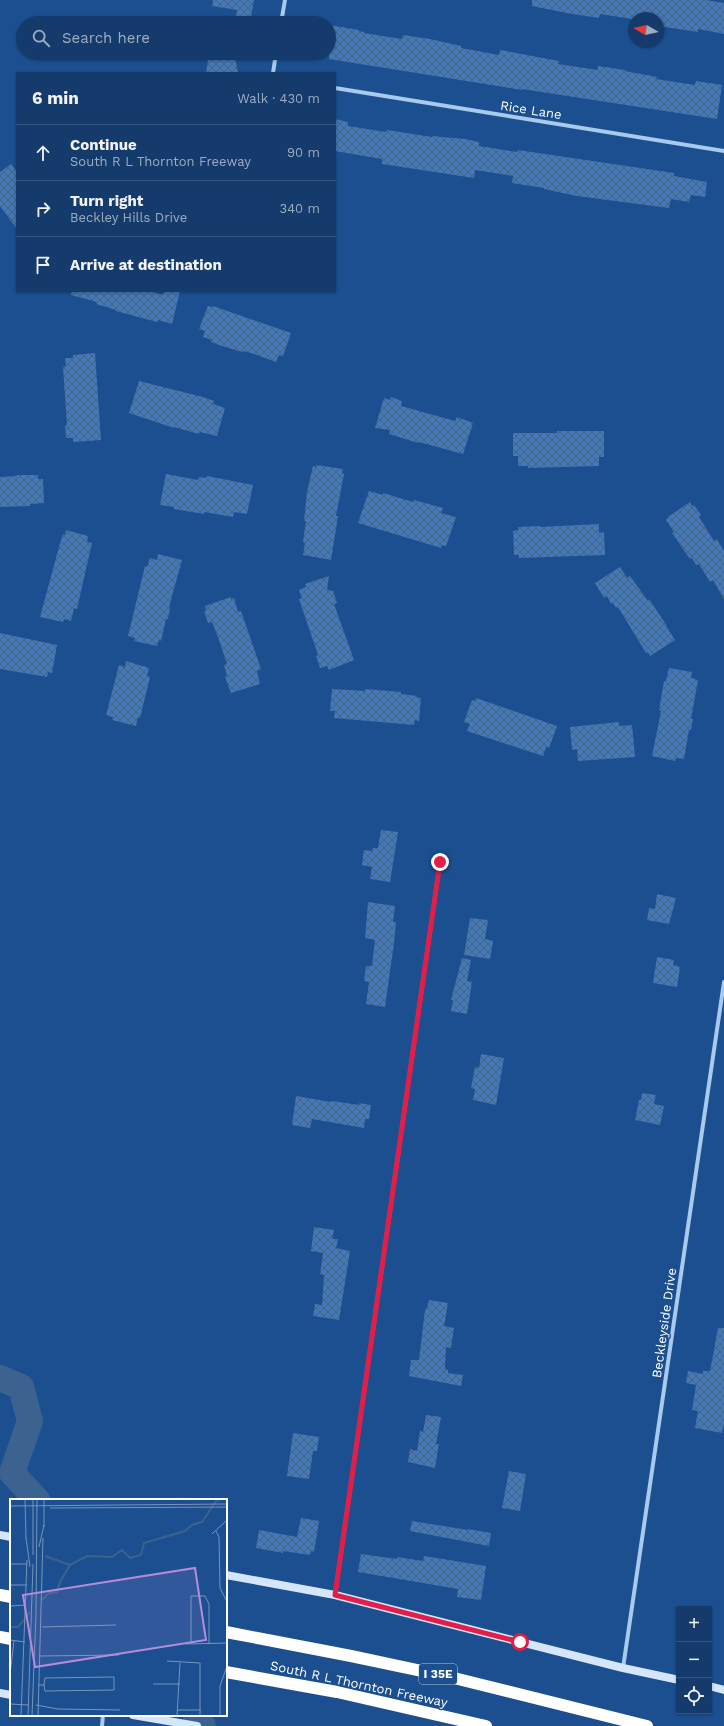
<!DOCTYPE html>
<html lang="en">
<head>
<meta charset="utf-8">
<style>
  :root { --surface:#143b6b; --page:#214673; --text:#f1f3f6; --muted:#9dadc1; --line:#33557e }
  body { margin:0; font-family:"Work Sans",sans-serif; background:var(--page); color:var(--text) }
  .controls { position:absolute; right:12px; bottom:12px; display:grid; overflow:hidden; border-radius:0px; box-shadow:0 1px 3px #0004 }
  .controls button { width:36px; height:36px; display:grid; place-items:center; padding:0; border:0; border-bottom:1px solid var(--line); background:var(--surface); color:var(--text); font:20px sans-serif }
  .compass { position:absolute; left:628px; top:12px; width:36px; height:36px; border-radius:50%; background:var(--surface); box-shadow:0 1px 3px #0004; rotate:279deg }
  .stop { position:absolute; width:12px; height:12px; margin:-9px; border:3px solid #e11d48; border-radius:50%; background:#fff }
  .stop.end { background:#e11d48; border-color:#fff; box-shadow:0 1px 4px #0008 }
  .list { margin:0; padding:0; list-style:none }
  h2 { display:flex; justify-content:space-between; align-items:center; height:52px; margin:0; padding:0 16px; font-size:17px }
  h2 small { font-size:13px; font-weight:400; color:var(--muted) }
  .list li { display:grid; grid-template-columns:26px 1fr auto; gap:12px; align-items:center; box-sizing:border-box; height:56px; padding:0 16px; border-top:1px solid var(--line) }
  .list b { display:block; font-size:15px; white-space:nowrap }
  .list p { margin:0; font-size:13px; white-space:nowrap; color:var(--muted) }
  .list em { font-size:13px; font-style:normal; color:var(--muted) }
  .icon { flex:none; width:22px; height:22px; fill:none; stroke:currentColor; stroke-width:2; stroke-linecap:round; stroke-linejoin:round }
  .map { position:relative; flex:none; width:724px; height:1726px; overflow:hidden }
  .search { position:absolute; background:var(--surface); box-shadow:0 1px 3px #0004; left:16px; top:16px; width:320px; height:44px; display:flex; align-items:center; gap:10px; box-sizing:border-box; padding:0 14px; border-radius:22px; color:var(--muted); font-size:15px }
  .panel { position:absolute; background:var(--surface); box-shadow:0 1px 3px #0004; left:16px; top:72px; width:320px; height:220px; border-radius:0px }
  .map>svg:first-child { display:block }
</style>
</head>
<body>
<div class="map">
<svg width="724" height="1726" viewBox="0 0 724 1726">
  <defs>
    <pattern id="building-cross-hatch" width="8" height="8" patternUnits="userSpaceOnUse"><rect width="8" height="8" fill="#4478b7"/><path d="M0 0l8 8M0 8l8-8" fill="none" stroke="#486282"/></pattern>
  </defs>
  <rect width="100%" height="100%" fill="#1b4f8f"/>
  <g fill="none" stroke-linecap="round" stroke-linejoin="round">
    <g stroke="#3c6290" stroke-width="26">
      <polyline points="0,1378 21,1387 30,1421 12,1473 37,1500"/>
      <polyline points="196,1715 203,1726"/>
    </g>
  </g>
  <g fill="url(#building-cross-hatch)">
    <polygon points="213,0 254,0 250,23 235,23 237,10 212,6"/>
    <polygon points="532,0 706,0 724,3 724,34 698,29 698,32 658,26 658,18 632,19 600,14 599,18 572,14 532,6"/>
    <polygon points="329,25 359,30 359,31 364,32 364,33 402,39 403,35 430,39 461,46 461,48 499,55 500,50 559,61 558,64 598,70 598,66 625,70 625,71 657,77 656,79 695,85 696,81 722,85 717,119 522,89 522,90 329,59"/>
    <polygon points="209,53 234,53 238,73 206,73"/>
    <polygon points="335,119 348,122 348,126 386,132 387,130 432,137 432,136 465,139 479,142 479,146 517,152 518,150 674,173 674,176 707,182 705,197 691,195 689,202 671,199 669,208 577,196 544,189 544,188 512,183 513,176 475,170 474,178 382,164 382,159 335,151"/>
    <polygon points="11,164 17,172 17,229 0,206 0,172"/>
    <polygon points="72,291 150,291 163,295 164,291 180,291 172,324 158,320 157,322 116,311 116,310 96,304 97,302 71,295"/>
    <polygon points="208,306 212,307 213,306 291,333 283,356 279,355 276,362 251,353 243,351 242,352 222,346 211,342 212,340 203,337 205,331 199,329"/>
    <polygon points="95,353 101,440 73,442 73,438 66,438 65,425 67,425 63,367 66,366 65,358 73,358 73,355"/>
    <polygon points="139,381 203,397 214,401 213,404 225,408 217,436 200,432 199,434 174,427 174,428 129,413"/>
    <polygon points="391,397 402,401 401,406 455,421 457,417 473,423 463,454 419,442 418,443 389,434 390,430 375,428 384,398 390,400"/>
    <polygon points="557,431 604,431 604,457 599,457 599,466 528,468 528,466 518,466 518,456 513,456 513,433 557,433"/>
    <polygon points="317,465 343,469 342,473 344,474 336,516 338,516 331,560 303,555 305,543 303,542 306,521 304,521 307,492 313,466 316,467"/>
    <polygon points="166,474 198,480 199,477 206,478 207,476 253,485 247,514 234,512 233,517 204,512 204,514 174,509 174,507 160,505"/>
    <polygon points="17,475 38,475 38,479 43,479 44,503 30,504 30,506 0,507 0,477 17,476"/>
    <polygon points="369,491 383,495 383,493 413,502 414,500 443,508 441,513 456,517 446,546 442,545 441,548 358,523"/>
    <polygon points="690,502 692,506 694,505 701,515 699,517 714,541 717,539 724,551 724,599 713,580 710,582 699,564 696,565 692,558 690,559 672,533 674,532 666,520 668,518 668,517"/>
    <polygon points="599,524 599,533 604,532 605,555 519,558 519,555 514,555 513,531 518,530 518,527 540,526 540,527"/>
    <polygon points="66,530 88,536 87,542 92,543 77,609 74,608 71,621 64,619 63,622 40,617 59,547 63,534 65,535"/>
    <polygon points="158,554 182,560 169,607 170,608 168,619 166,619 161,641 159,640 157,646 134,641 135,638 128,636 145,566 147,567 150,558 157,560"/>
    <polygon points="620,567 627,578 630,576 648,601 649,599 667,626 666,626 675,640 650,656 648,652 646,653 618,607 616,608 613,603 611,604 607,596 604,598 595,583"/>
    <polygon points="329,576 327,590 333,591 337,603 334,604 354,660 329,670 327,666 320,668 316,656 318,655 299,599 302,598 299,590 306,587 305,584"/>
    <polygon points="231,597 231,599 234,598 238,612 241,611 261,669 257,671 260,684 231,693 225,677 227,676 224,665 227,664 218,637 212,622 208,623 204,611 206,611 205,606"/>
    <polygon points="0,633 57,645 52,673 48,672 47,677 0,669"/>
    <polygon points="126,661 149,668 147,676 150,677 140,718 138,717 136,726 112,720 113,717 106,715 119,665 125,667"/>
    <polygon points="669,668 692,672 691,678 698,680 691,719 693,719 691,730 689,730 684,759 676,758 675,761 652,756 661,711 659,710 664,681 666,681"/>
    <polygon points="332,689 365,691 365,689 401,692 401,694 417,696 416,697 421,698 419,721 415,720 414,725 334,718 335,711 330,711"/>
    <polygon points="476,698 557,726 549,748 546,747 543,756 467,731 470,724 464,722 472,700 475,701"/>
    <polygon points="619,722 619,726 632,725 635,757 578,761 577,749 572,750 570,727"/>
    <polygon points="381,830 398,832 390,882 370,879 372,867 362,865 364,850 372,851 373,848 378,848"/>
    <polygon points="657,894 676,898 669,924 647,920 649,908 655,909"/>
    <polygon points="368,902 395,906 393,922 396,922 394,943 385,1007 366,1004 369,982 364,981 366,966 372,966 375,940 365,938"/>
    <polygon points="470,918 488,920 485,939 493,941 490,959 464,955"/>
    <polygon points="657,957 674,960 673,965 680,967 677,987 653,983"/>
    <polygon points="462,958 471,960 467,981 472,982 467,1014 451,1011 453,1000 451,1000"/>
    <polygon points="481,1054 504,1058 496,1105 473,1100 475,1089 471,1088 475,1067 479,1068"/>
    <polygon points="642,1093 656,1095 654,1104 664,1106 660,1125 635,1120 639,1100 641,1100"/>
    <polygon points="296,1096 331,1102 332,1101 359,1105 359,1103 371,1105 369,1119 365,1119 364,1128 312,1119 310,1128 292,1125"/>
    <polygon points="314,1227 334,1230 332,1239 338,1239 336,1248 350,1251 339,1320 313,1316 315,1304 322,1305 324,1275 320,1274 323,1253 311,1251"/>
    <polygon points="429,1300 448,1303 444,1326 454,1328 451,1348 446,1347 445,1369 448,1370 448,1373 463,1375 461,1386 409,1376 411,1360 419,1360 425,1310 427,1308"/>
    <polygon points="718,1328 724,1328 724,1423 722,1433 695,1428 698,1411 692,1410 696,1385 686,1383 688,1371 703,1374 703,1371 710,1371"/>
    <polygon points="426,1415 441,1417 436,1444 439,1444 435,1468 408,1462 410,1449 417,1451 420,1431 423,1432"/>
    <polygon points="293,1433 319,1437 317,1451 313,1451 309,1479 287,1476"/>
    <polygon points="509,1471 526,1474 520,1511 502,1508"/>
    <polygon points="301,1518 319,1521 314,1552 311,1551 310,1555 283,1551 283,1553 256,1548 259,1530 297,1537"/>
    <polygon points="412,1521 468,1530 468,1529 491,1533 489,1546 410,1531"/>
    <polygon points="361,1554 397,1559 397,1557 423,1561 424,1556 486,1566 481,1600 457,1597 458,1589 358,1572"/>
  </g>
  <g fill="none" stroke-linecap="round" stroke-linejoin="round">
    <g stroke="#a9c9ee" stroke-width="4">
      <polyline points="281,23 285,0"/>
      <polyline points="273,73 276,53"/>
      <polyline points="335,88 724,151"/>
      <polyline points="335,1595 440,862"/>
      <polyline points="623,1668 724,982"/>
      <polyline points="102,1726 103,1715"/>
    </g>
    <g stroke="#d6e6fa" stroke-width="8">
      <polyline points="0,1535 11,1537"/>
      <polyline points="226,1575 335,1595 623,1668 679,1680"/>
      <polyline points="709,1686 724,1690"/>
      <polyline points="0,1693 11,1695"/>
      <polyline points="133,1715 197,1726"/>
    </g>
    <g stroke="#fff" stroke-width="12">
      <polyline points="0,1595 11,1597"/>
      <polyline points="226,1632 351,1656 450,1677 647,1726"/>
      <polyline points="0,1637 11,1639"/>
      <polyline points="226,1672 337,1692 486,1726"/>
    </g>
  </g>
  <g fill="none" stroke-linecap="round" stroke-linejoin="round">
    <polyline stroke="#e11d48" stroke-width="5" points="440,862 335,1595 520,1642"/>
  </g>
  <g text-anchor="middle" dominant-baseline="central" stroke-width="3" stroke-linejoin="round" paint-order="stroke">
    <rect fill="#1b4f8f" stroke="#bbcadd" stroke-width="1" x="419" y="1664" width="38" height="20" rx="3"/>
    <g font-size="12" font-weight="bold" fill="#fff">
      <text x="438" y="1674">I 35E</text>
    </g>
    <g font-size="13" fill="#fff" stroke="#1b4f8f">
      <text transform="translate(531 110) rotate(9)">Rice Lane</text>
      <text transform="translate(664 1323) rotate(-82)">Beckleyside Drive</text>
      <text transform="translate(359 1684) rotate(12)">South R L Thornton Freeway</text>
    </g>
  </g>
  <g transform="translate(10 1499)">
    <rect width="217" height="217" fill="#1b4f8f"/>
    <path fill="none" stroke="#3c6290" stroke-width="2" d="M35 57 60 66M32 101 39 94 47 93 50 83 60 66 77 57 102 58 112 51 120 59 131 56 134 44 175 32 182 26 192 23 206 2 210 0M0 128H8L20 113"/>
    <path fill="none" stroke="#7695bc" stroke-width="1" d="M15 0 16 40M0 7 217 5M40 9 217 8M34 28V0M206 32 209 38 210 89 217 103M202 35 217 21M16 39 20 68M29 48 34 26M23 56V0M0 65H17M0 86H17M0 107 16 106M32 128 106 126M0 141 15 143M175 145 217 144M181 145V97H195L199 105V145M29 157 109 156M157 162 190 164V217M0 175 4 142M143 185H170M28 186H34L35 192 104 191V178L35 179 34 186M0 205 19 206M26 206 48 210 110 211M167 211H191M11 217 17 61M18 217 23 65M22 217 26 114 27 0M28 217 33 39M167 217 170 164M210 217V187L217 167"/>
    <path fill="#b68bdc" fill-opacity="0.15" stroke="#b68bdc" stroke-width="2" d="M185 69 196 141 25 168 13 96Z"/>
    <rect width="217" height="217" fill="none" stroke="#fff" stroke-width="2"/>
  </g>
</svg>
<div class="controls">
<button>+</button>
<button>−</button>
<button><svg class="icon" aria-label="locate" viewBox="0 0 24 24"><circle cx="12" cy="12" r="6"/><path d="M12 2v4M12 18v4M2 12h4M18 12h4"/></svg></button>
</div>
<svg class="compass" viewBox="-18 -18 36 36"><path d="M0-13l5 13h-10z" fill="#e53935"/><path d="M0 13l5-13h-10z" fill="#9dadc1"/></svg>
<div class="stop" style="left:520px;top:1642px"></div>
<div class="stop end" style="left:440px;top:862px"></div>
<div class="search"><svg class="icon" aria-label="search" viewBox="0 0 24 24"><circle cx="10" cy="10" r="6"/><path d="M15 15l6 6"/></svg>Search here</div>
<section class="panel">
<h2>6 min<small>Walk · 430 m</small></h2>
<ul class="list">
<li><svg class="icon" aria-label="ahead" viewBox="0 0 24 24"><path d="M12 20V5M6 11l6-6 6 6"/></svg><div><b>Continue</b><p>South R L Thornton Freeway</p></div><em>90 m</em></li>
<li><svg class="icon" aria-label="right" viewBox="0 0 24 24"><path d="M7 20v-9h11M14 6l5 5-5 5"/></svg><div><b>Turn right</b><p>Beckley Hills Drive</p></div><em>340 m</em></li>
<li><svg class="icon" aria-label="arrive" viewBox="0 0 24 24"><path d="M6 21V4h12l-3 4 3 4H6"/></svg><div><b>Arrive at destination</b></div></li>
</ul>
</section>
</div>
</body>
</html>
